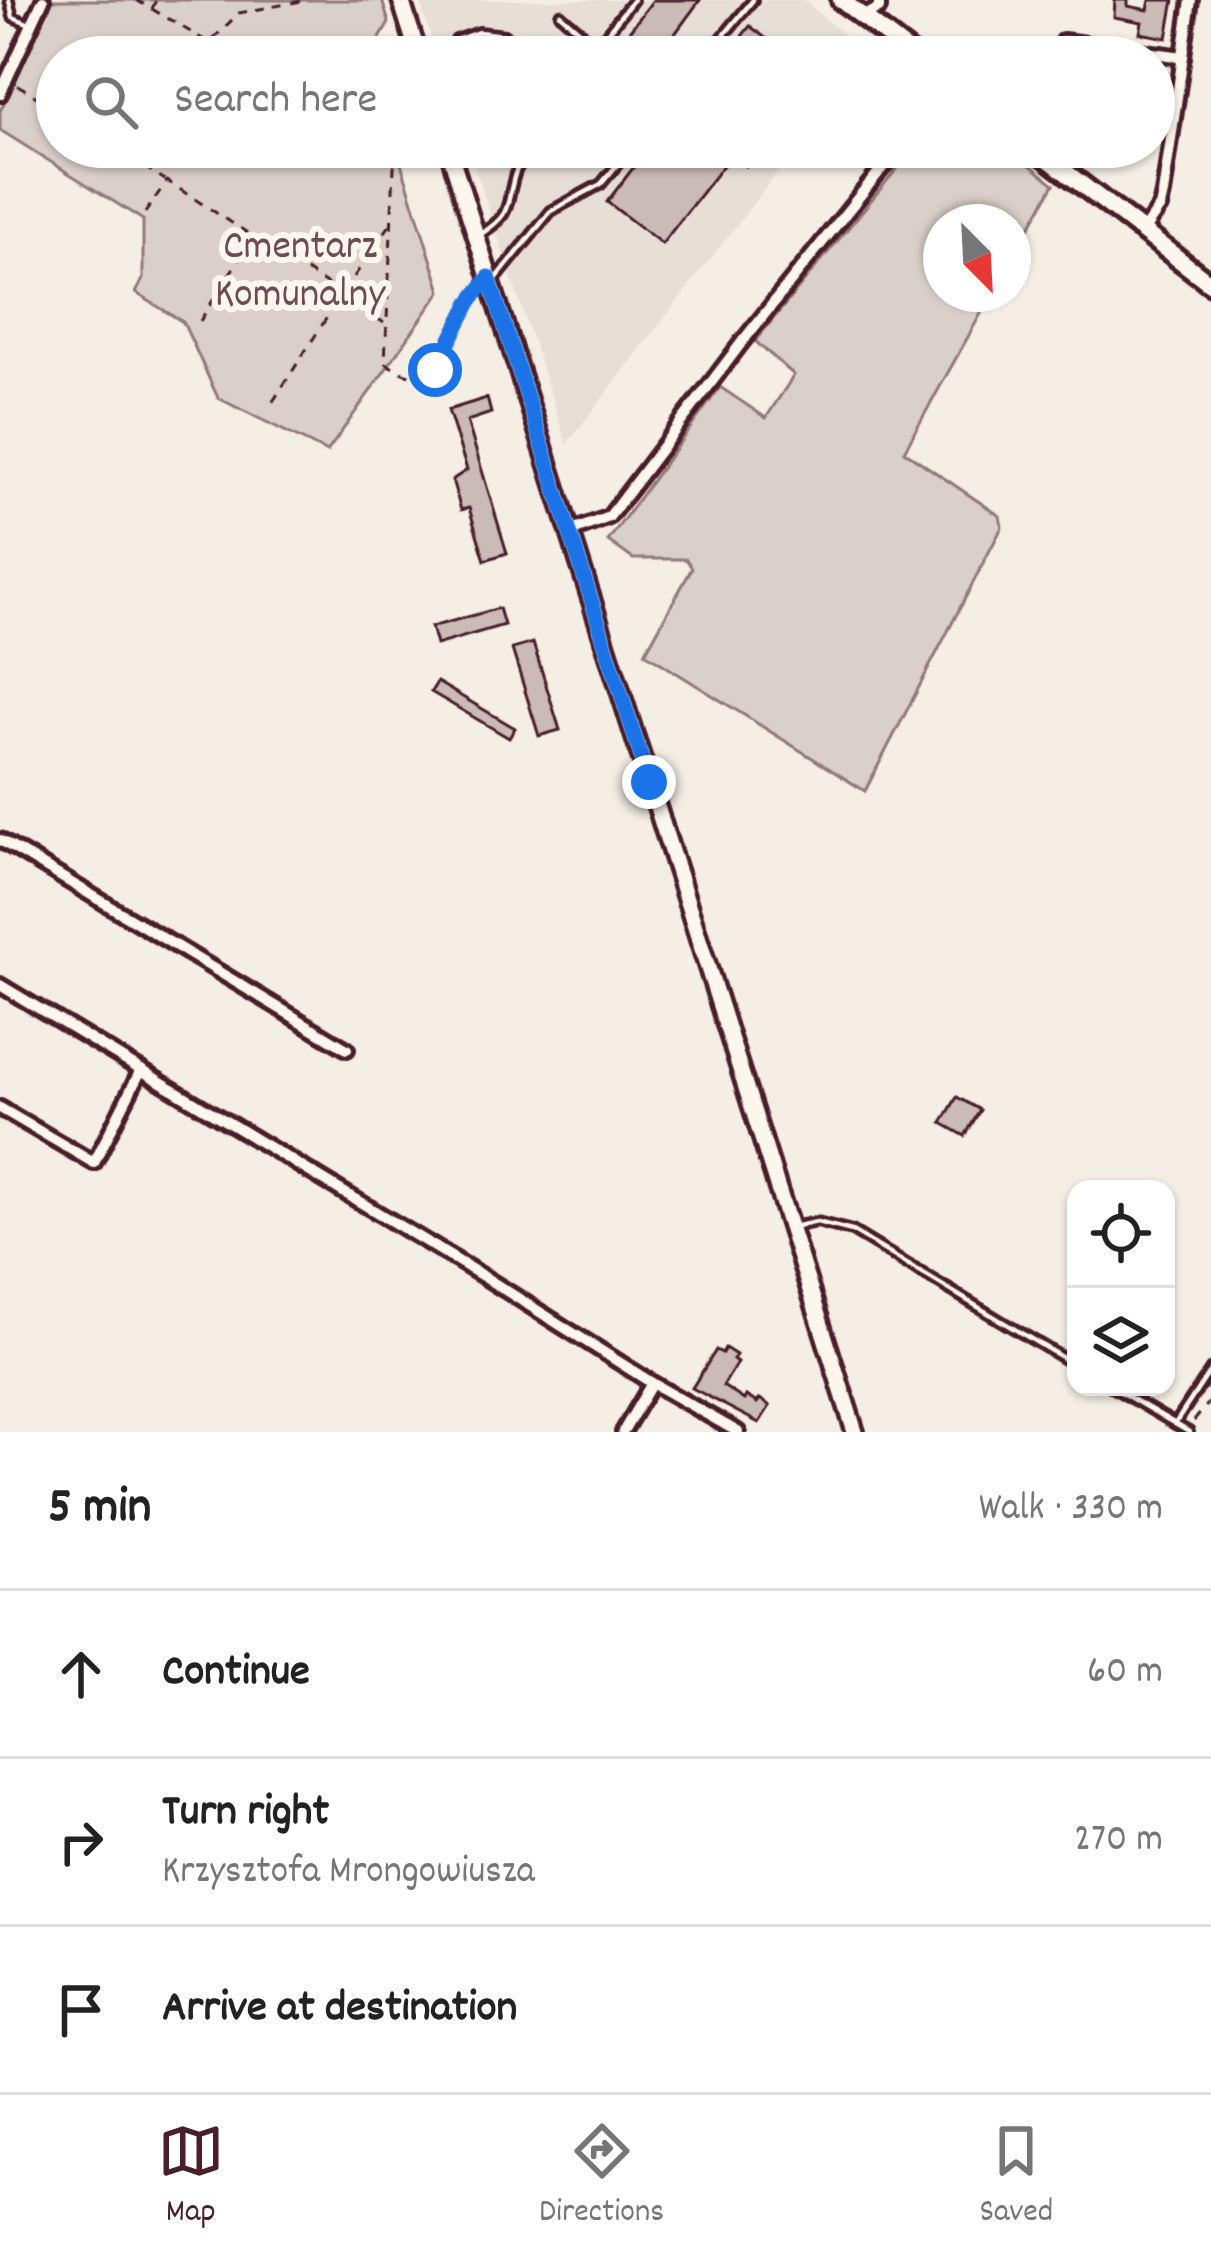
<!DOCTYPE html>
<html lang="en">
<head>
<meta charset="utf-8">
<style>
  :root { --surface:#fff; --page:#f6f6f6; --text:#222; --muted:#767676; --line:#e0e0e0; --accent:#4a1f2b }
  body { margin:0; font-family:Dekko,sans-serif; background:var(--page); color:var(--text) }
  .controls { position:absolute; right:36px; bottom:36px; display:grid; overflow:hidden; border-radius:24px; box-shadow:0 3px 9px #0004 }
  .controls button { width:108px; height:108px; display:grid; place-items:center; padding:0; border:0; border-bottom:3px solid var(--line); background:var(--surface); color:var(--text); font:60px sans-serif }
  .compass { position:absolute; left:923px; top:204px; width:108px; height:108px; border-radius:50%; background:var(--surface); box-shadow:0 3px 9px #0004; rotate:156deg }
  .stop { position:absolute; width:36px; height:36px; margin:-27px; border:9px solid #1a73e8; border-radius:50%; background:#fff }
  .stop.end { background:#1a73e8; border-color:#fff; box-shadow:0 3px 12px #0008 }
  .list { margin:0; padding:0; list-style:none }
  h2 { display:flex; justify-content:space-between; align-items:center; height:156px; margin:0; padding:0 48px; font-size:51px }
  h2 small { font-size:39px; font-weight:400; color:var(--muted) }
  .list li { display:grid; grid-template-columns:78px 1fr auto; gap:36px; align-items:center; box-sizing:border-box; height:168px; padding:0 48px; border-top:3px solid var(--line) }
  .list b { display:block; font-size:45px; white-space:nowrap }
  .list p { margin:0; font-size:39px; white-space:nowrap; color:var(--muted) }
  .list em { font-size:39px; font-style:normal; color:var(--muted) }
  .icon { flex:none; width:66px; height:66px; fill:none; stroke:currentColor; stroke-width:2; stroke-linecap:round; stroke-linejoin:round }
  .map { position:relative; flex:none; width:1211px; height:1432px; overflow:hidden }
  .search { position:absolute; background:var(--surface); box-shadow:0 3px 9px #0004; left:36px; right:36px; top:36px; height:132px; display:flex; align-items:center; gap:30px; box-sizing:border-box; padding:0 42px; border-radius:66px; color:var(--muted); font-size:45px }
  .sheet { height:660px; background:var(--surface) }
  nav { display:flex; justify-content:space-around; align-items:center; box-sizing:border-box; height:168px; border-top:3px solid var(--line); background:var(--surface); font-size:33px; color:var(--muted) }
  nav a { display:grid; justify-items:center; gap:6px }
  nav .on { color:var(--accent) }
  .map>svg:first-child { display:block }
</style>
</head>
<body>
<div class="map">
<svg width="1211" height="1432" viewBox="0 0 1211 1432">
  <rect width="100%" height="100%" fill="#f4eee4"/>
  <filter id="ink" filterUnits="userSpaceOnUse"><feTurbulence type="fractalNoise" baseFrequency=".00833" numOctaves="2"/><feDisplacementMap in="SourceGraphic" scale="24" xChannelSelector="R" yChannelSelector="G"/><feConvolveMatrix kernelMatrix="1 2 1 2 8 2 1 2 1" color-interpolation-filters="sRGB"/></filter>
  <g filter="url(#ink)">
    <g fill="#e7dfd6">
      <polygon points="419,0 804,0 867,56 438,57"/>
      <polygon points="468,147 797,147 567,444"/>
    </g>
    <g fill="#dbd0c9" stroke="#92787a" stroke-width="3">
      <polygon points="53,0 382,0 389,23 369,57 57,57 57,147 396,147 441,291 327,452 218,398 183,322 136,293 143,279 143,220 0,130 0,111"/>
      <polygon points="915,147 1008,147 1054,184 1013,257 1013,222 941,222 941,294 992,294 904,451 1000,516 1002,527 865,791 645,653 692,568 686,559 633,559 608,541 720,387 766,418 794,375 755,341"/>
    </g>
    <g fill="#cabbb6" stroke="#4a1f2b" stroke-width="3">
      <polygon points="653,0 700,0 658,57 637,57 644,47 627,34"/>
      <polygon points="1115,0 1128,0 1128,6 1148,10 1150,0 1174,0 1167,38 1140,33 1142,22 1114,17"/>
      <polygon points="750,26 790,57 733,57 746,39 742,36"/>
      <polygon points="649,147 760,147 746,166 731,155 662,244 607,202"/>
      <polygon points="487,398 491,413 467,421 507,553 485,560 469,508 461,510 452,480 467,470 448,410"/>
      <polygon points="499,608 504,625 436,645 431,627"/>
      <polygon points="533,643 560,730 539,736 512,649"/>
      <polygon points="437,682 515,728 509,738 431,692"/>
      <polygon points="957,1097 980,1110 965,1136 942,1123"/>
      <polygon points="725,1348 736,1355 733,1360 737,1363 723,1386 744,1400 746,1396 757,1403 760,1399 770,1406 759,1423 692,1388 716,1350 722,1353"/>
    </g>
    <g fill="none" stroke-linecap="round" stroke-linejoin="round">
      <g stroke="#4a1f2b" stroke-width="14">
        <g id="lane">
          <polyline points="9,0 13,17 30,24"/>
          <polyline points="560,14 597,46"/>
          <polyline points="456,40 479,32 504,35 512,57"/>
          <polyline points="588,57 633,0"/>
          <polyline points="706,57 753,0"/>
          <path d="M481 234C513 213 505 207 515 174 518 165 526 156 530 147"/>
          <polyline points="495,280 551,211 601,184 632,147"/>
          <polyline points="797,1226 817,1222 852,1231 1076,1366"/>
          <polyline points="1112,1387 1189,1432"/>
          <polyline points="1175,1424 1211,1369"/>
        </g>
      </g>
      <g stroke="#4a1f2b" stroke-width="20">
        <g id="street">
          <polyline points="863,17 879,8 879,0"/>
          <polyline points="1063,41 1183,57"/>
          <polyline points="0,94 43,0"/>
          <polyline points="1143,231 1160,207 1163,194 1191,0"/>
          <polyline points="570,532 609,517 742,342 883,167 905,147"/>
          <polyline points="0,840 347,1049"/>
          <polyline points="0,985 486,1278 652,1383"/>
          <polyline points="0,1108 94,1163 141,1070"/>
          <polyline points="623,1432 652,1383 738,1432"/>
        </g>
      </g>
      <g stroke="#4a1f2b" stroke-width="24">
        <g id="secondary">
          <polyline points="401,0 419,57"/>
          <polyline points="448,147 855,1432"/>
        </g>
      </g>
      <g stroke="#4a1f2b" stroke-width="26">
        <g id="primary">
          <polyline points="841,0 915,57"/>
          <polyline points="1033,147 1211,284"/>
        </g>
      </g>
      <g stroke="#4a1f2b" stroke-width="3" stroke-dasharray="9 9" stroke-linecap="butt">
        <polyline points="136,0 152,9 156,0"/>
        <polyline points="152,9 209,43 239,13 307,0"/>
        <polyline points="18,85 57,110"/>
        <polyline points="114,147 165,180"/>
        <path d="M395 147 385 362C404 377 413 378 435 370L478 288"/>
        <polyline points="145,213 167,181 252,236"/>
        <polyline points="200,321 253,237 342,294 272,403"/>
        <polyline points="384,323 342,294 390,225"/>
        <polyline points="1194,1421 1211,1400"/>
      </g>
      <use href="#lane" stroke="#fbf7ec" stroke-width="4.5"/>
      <use href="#street" stroke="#fbf7ec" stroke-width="10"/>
      <use href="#secondary" stroke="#fbf7ec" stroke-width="15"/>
      <use href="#primary" stroke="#fbf7ec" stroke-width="16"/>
    </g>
  </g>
  <g fill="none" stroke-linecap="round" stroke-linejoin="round" filter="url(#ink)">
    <polyline stroke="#1a73e8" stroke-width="15" points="435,370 470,302 489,277 649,782"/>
  </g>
  <g text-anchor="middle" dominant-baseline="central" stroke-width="12" stroke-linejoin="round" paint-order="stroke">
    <g font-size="42" fill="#6e4b52" stroke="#fbf7ec">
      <text x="300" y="249">Cmentarz<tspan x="300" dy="48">Komunalny</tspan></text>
    </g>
  </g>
</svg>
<div class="controls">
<button><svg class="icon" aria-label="locate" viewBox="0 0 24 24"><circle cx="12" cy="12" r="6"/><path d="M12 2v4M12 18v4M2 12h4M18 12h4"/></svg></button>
<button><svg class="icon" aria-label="layers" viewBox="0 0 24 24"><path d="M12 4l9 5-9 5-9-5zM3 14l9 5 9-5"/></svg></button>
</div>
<svg class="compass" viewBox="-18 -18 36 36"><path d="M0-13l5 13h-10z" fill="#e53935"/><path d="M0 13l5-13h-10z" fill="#767676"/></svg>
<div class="stop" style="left:435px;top:370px"></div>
<div class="stop end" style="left:649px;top:782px"></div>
<div class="search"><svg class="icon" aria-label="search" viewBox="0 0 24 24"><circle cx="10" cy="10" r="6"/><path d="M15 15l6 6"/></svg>Search here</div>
</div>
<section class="sheet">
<h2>5 min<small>Walk · 330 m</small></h2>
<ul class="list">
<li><svg class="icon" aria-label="ahead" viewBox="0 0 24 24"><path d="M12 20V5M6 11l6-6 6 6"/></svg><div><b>Continue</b></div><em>60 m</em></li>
<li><svg class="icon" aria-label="right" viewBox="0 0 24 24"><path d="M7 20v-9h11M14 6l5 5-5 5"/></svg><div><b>Turn right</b><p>Krzysztofa Mrongowiusza</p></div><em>270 m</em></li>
<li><svg class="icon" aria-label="arrive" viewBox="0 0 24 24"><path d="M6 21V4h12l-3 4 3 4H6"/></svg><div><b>Arrive at destination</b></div></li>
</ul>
</section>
<nav>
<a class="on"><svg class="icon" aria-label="map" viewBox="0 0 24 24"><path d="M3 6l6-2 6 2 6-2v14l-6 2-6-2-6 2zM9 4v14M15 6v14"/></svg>Map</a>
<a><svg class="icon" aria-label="directions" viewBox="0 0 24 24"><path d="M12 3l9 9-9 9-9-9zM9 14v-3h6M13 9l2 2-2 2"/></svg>Directions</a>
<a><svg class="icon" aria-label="saved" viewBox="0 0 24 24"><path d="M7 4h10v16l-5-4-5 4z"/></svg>Saved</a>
</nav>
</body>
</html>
